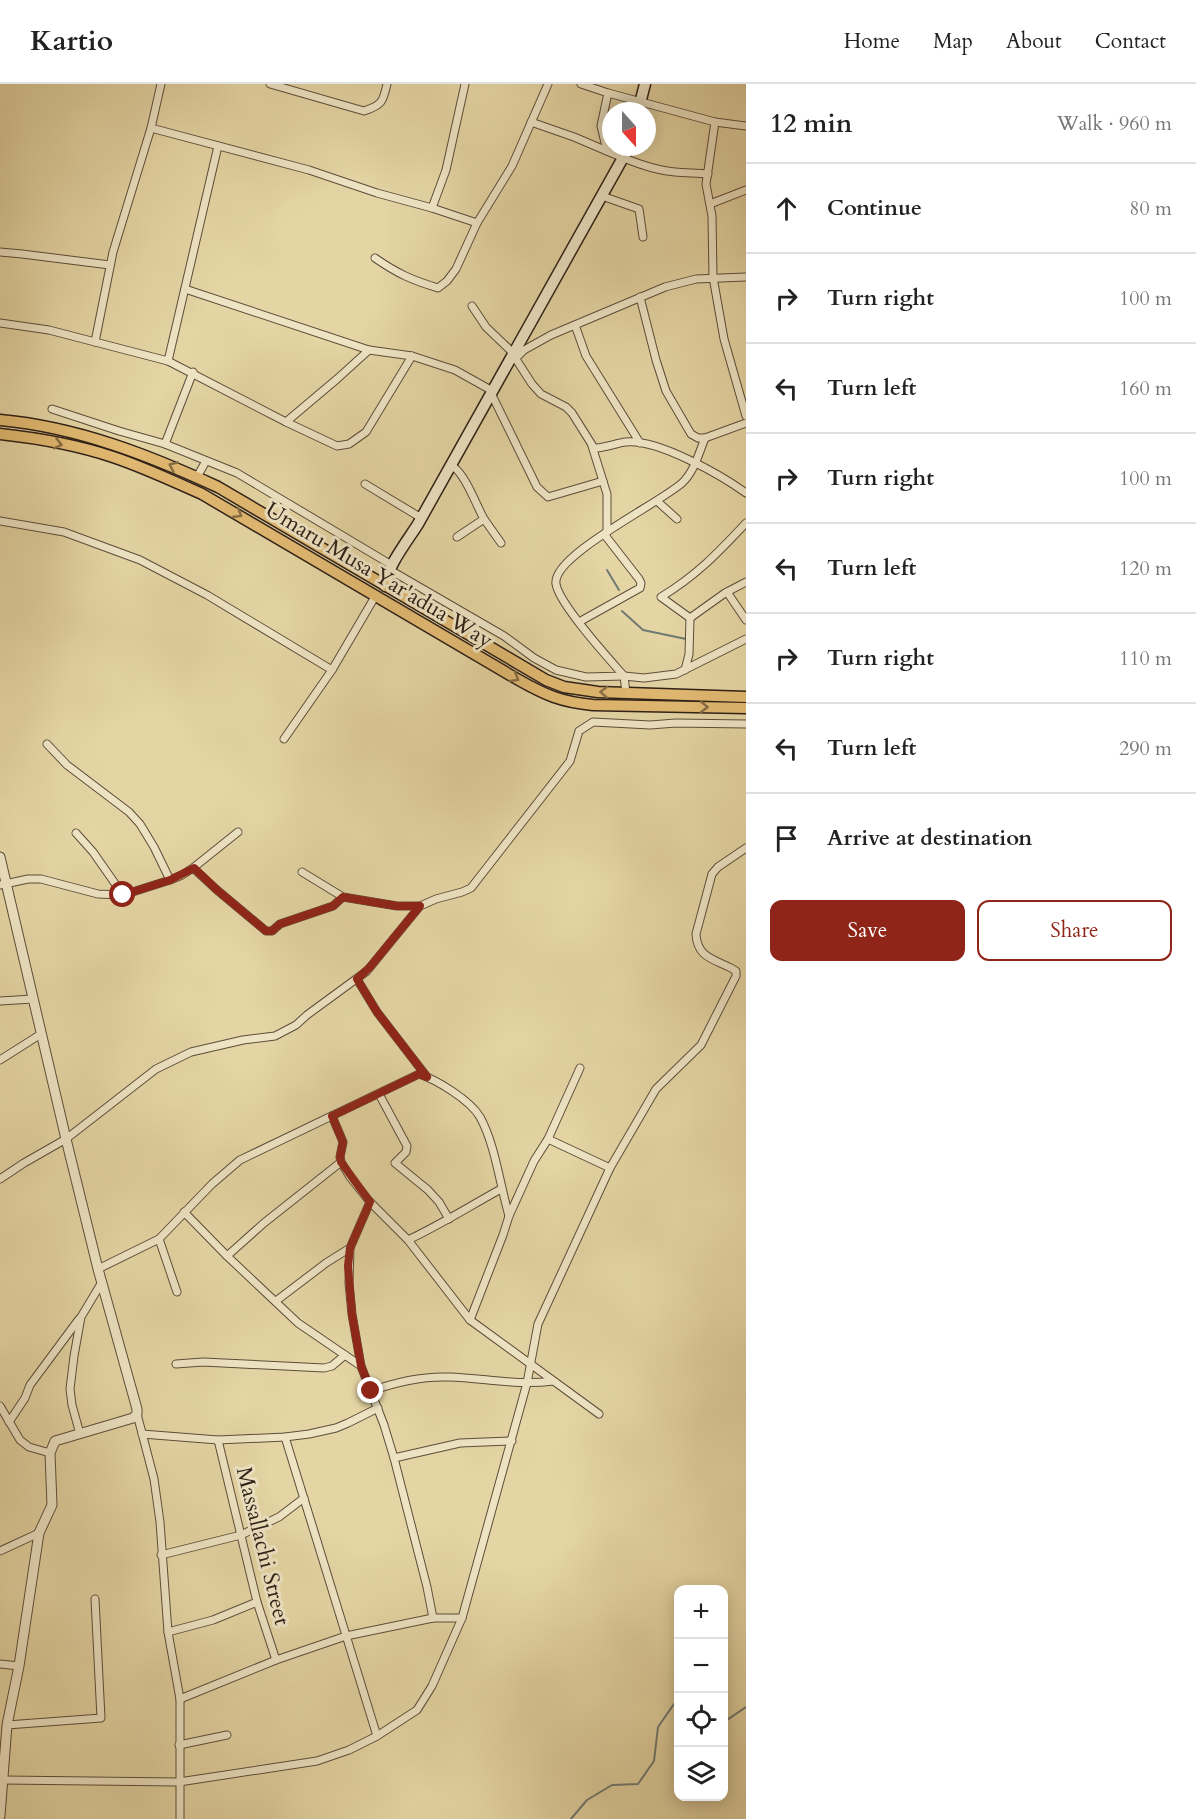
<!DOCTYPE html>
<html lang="en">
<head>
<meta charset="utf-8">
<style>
  :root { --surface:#fff; --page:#f6f6f6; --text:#222; --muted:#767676; --line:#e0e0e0; --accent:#8f2418 }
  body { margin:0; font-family:Cardo,serif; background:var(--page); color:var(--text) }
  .controls { position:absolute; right:18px; bottom:18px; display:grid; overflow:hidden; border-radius:12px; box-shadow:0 3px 15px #0003 }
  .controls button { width:54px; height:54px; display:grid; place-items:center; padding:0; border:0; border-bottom:2px solid var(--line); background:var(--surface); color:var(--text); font:30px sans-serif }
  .compass { position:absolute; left:602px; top:18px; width:54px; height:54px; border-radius:50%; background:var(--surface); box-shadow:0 3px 15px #0003; rotate:159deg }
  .stop { position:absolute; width:18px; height:18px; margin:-14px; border:4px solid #8f2418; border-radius:50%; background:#fff }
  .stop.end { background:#8f2418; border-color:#fff; box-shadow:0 2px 6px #0008 }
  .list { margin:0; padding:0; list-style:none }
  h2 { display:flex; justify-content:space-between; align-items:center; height:78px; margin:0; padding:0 24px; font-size:26px }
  h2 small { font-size:20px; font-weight:400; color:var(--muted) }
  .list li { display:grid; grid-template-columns:39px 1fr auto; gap:18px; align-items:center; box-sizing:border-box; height:90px; padding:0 24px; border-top:2px solid var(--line) }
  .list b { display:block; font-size:22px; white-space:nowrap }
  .list em { font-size:20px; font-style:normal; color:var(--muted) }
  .actions { display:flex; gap:12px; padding:18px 24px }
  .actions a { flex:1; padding:14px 0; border:2px solid var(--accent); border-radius:12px; text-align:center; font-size:21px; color:var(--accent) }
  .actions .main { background:var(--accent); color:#fff }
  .icon { flex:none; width:33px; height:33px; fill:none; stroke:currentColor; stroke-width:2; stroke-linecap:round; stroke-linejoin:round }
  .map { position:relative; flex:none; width:746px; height:1735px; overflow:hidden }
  header { display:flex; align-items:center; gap:36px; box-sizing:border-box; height:84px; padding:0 30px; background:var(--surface); border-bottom:2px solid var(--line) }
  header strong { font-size:28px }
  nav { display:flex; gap:33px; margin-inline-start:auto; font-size:21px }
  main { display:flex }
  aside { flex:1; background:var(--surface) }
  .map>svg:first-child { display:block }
</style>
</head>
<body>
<header>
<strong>Kartio</strong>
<nav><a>Home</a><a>Map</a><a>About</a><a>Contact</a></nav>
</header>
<main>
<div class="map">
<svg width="746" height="1735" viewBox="0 0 746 1735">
  <rect width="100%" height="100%" fill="#e5d5a4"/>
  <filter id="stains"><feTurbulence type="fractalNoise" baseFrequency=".00333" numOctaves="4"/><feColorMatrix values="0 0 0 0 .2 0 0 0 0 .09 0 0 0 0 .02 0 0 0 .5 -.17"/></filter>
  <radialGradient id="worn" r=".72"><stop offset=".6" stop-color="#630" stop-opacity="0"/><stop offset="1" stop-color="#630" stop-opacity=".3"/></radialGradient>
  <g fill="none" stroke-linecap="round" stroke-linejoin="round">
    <g stroke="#6f7a73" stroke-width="2">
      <polyline points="607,486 619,506"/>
      <polyline points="622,527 643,546 686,555"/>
      <polyline points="724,1638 746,1623"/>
      <polyline points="571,1735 587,1716 612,1701 638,1700 654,1677 658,1643 674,1620 678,1620"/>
    </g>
    <g stroke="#5c4d3a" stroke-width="9">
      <g id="minor">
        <path d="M270 0 364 27C382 21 383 18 387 0"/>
        <polyline points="581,0 608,9"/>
        <polyline points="531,38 574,53 607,67"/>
        <polyline points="715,38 706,100 712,132 713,193 724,255 746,332"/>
        <polyline points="151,44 309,86 377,109 432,124 446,86 465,0"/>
        <path d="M708 90C697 89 686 89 675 88 652 86 628 76 607 67L601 42 608 9 715 38 746 42"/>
        <polyline points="602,112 639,125 643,153"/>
        <polyline points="710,120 746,106"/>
        <polyline points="432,124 477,139"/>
        <polyline points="0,168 22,170 110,181"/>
        <path d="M375 174C398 190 412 196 438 204L447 197 456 185 477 139 512 82 548 0"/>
        <polyline points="185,205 369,266 337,295 286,338"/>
        <polyline points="640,213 656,276 666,307 691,350 698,354 705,354 746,339"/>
        <path d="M472 222 486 243 510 266 532 300 541 310 566 323 572 329 594 364C605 364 616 359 626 358 658 355 721 391 746 409"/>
        <polyline points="0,239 49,246 168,277 286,338 337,362 349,360 366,348 412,272"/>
        <polyline points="575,241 586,272 640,359"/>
        <polyline points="95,258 113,168 151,44 161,0"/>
        <polyline points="369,266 412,272 455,286 489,305 537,403 548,413 603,397"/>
        <polyline points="515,275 524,266 551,251 665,203 696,195 746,193"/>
        <polyline points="168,277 218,62"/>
        <polyline points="52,325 119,347 165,360 237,389 390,480"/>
        <polyline points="165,360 193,288"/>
        <polyline points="592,362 607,410 607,448"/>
        <path d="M450 381C464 386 476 421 484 435L457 453"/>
        <polyline points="197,393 206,377"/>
        <polyline points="365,400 418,432"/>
        <polyline points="657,417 677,435"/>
        <polyline points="484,435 501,459"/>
        <polyline points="0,437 64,448 140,476 207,511 332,586 376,511"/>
        <path d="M390 486 504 552 534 574 556 586 586 593 624 592C609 575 559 520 556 500 551 472 660 419 682 399 694 388 699 369 705 354"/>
        <polyline points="727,508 746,536"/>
        <path d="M690 534 661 513C697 491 718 469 746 439"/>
        <polyline points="690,534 725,509 746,498"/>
        <polyline points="579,538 640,504 641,499 639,495 604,450"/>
        <polyline points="685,586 689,570 690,534"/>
        <polyline points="626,609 624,592 644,594 676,590 746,555"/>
        <polyline points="284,655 332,586"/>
        <polyline points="47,660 67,681 129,728 140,740 154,763 170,796"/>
        <polyline points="76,749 93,768 123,811"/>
        <polyline points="193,784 217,806 266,847 272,847 280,840 333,822 343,813"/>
        <polyline points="302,788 343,813 397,822 420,822"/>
        <polyline points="0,801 28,795 41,795 98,810 123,811 170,796 182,791 193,784 238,748"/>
        <polyline points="357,895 377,928 427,993"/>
        <polyline points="0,917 33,915"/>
        <polyline points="0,976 41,950"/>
        <polyline points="379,1010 407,1062 406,1068 395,1079 428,1106 439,1118 449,1135"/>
        <polyline points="332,1032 343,1058 340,1073 341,1078 350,1093 370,1118 408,1156 470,1236 599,1330"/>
        <polyline points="548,1055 610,1084"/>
        <polyline points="0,1095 24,1079 66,1055 156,985 191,968 243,956 275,952 296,941 307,931 367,887 420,822 436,815 462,808 471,804 570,677 579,647 593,638 650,641 676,639 746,640"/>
        <polyline points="370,1118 350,1164 349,1199 352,1230 361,1282 384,1341 394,1374 427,1503 433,1534"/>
        <polyline points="184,1128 227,1172 298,1239 361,1282"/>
        <polyline points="159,1155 177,1208"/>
        <path d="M408 1156C440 1141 470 1122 501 1105"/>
        <polyline points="227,1172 264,1139 341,1078"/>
        <path d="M98 1185 159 1155 212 1100 240 1076 419 990C437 996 470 1016 480 1033 495 1060 500 1101 509 1132"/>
        <polyline points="276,1217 326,1179 350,1164"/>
        <polyline points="470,1236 503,1151 509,1132 534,1077 548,1055 580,984"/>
        <polyline points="176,1280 203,1278 324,1284 332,1282 345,1271"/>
        <path d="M371 1307C396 1298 423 1292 449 1293 484 1294 519 1302 553 1297"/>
        <polyline points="0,1322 20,1356 29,1363 50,1369"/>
        <polyline points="137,1330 154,1395 160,1438 168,1548 180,1615 180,1735"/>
        <polyline points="9,1338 25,1314 30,1301 79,1235"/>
        <polyline points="80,1350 72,1321 70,1305 74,1272 81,1233 102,1198"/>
        <polyline points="142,1350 218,1356 285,1353 309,1350 336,1344 348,1339 378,1324"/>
        <polyline points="285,1353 377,1652"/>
        <polyline points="218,1356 257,1518 276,1576"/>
        <polyline points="394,1374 460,1359 512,1357"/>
        <polyline points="0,1467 39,1449"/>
        <polyline points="161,1471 241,1451 279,1433 304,1414"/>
        <polyline points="168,1548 213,1536 257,1518"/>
        <polyline points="0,1580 19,1582"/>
        <polyline points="180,1615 276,1576 346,1552 433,1534 462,1534"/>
        <polyline points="7,1641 101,1634 95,1515"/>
        <polyline points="179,1661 227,1651"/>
        <path d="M3 1696 179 1698 317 1677 349 1666 377 1652 417 1626 432 1602 462 1534 527 1299 538 1240 610 1084 656 1005 701 961 736 892V887L731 884C713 875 697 873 696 850L712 790 718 783 746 764"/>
      </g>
    </g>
    <g stroke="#5c4d3a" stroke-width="11">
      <polyline id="tertiary" points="0,773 66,1055 98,1185 137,1325 137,1330 133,1334 55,1357 50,1369 52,1421 39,1449 19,1582 7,1641 0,1732"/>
    </g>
    <g stroke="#2e2017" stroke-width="13">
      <g id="secondary">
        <polyline points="638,27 645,0"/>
        <path d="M385 502C386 484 408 456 418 440L629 63"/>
      </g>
    </g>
    <g stroke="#2e2017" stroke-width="13">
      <g id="primary">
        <path d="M0 336C77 343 149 371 218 403L546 596 564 603 598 608 746 613"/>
        <path d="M0 350C37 354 77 361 113 373 143 383 173 397 202 410L517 595C545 611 561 618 593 621L746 624"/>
      </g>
    </g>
    <use href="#minor" stroke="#eee4c4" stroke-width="7"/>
    <use href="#tertiary" stroke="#eee4c4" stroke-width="9"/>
    <use href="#secondary" stroke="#eee4c4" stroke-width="10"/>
    <use href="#primary" stroke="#e2ba72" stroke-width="10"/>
  </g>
  <defs><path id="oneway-chevron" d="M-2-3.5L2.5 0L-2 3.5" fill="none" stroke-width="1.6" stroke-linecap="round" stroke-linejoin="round" transform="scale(1.5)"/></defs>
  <g stroke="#886d44">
    <use href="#oneway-chevron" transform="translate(58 360) rotate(14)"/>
    <use href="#oneway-chevron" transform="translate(173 382) rotate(-155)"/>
    <use href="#oneway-chevron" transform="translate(238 430) rotate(30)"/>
    <use href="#oneway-chevron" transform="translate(515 594) rotate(30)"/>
    <use href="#oneway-chevron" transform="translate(604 608) rotate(-178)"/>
    <use href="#oneway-chevron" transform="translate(704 623) rotate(1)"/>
  </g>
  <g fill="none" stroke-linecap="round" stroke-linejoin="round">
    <polyline stroke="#8f2418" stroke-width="8" points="123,811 170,796 194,784 217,806 266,847 272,847 280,840 333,822 343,813 397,822 420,822 370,883 357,895 377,928 427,993 419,990 413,993 332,1032 343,1058 340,1073 341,1078 370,1118 350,1164 348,1182 352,1230 361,1282 371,1307"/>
  </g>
  <g text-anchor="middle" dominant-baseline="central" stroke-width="6" stroke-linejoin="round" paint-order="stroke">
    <g font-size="22" fill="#2e2017" stroke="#eee4c4">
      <text transform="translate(379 491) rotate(31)">Umaru Musa Yar'adua Way</text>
      <text transform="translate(263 1462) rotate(76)">Massallachi Street</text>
    </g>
  </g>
  <rect width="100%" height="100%" filter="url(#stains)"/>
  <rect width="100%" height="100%" fill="url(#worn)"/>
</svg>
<div class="controls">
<button>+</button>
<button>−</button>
<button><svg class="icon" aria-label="locate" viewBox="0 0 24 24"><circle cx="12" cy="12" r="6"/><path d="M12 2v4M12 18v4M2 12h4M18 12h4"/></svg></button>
<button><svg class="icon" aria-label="layers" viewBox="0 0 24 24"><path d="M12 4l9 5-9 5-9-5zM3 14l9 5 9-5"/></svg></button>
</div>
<svg class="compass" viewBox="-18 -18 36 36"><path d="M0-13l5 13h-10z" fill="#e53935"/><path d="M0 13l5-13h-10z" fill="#767676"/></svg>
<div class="stop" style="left:123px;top:811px"></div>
<div class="stop end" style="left:371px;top:1307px"></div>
</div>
<aside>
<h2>12 min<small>Walk · 960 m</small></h2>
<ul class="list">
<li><svg class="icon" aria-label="ahead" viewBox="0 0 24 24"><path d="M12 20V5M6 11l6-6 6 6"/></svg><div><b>Continue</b></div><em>80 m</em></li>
<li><svg class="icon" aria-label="right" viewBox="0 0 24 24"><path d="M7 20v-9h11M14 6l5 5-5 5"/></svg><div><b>Turn right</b></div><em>100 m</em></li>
<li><svg class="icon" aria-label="left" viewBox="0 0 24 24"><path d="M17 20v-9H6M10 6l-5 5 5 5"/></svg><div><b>Turn left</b></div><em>160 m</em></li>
<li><svg class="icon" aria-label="right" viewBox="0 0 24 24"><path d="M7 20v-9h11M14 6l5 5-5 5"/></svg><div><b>Turn right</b></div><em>100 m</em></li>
<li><svg class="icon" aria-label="left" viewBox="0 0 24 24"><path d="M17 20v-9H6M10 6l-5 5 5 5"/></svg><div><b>Turn left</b></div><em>120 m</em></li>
<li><svg class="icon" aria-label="right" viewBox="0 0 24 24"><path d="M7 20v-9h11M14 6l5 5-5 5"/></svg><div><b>Turn right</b></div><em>110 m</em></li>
<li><svg class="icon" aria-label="left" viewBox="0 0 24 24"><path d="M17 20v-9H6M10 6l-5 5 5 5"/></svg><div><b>Turn left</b></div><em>290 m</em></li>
<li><svg class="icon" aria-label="arrive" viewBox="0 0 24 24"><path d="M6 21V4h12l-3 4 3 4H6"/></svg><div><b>Arrive at destination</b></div></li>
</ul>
<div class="actions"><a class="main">Save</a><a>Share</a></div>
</aside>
</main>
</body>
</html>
